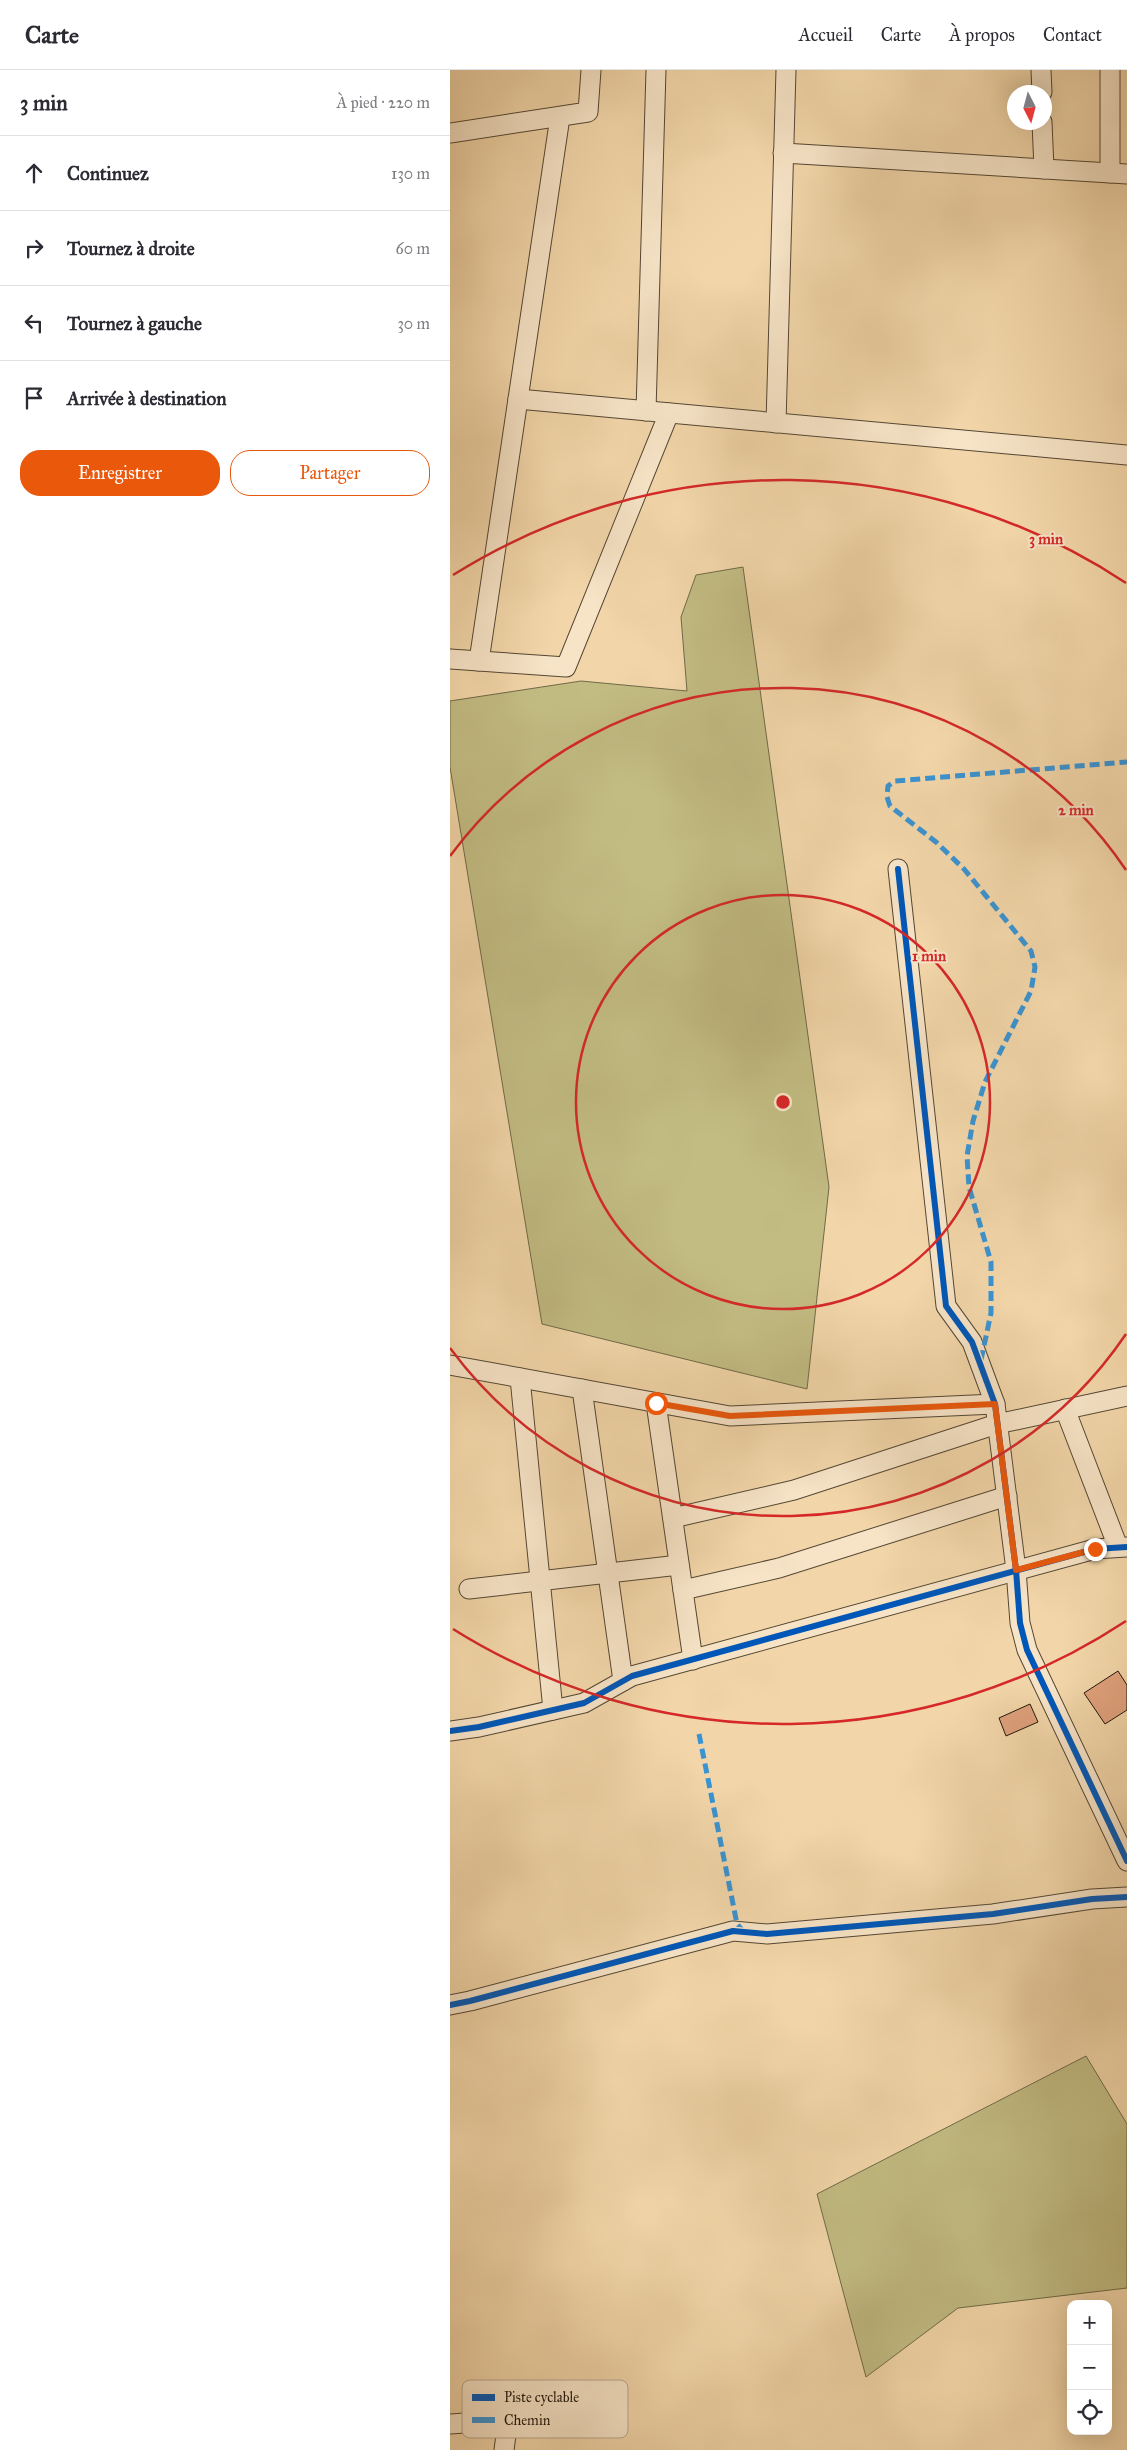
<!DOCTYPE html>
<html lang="fr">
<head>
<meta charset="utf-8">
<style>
  :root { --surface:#fff; --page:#f7f7f7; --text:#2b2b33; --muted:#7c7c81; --line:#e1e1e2; --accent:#ea580c }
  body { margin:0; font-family:"IM FELL Great Primer",serif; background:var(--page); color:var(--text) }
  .controls { position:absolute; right:15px; bottom:15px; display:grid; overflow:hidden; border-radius:10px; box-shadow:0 5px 20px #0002 }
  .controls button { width:45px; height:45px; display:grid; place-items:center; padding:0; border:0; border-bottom:1px solid var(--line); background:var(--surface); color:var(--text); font:25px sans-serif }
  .compass { position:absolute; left:557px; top:15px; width:45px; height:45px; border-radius:50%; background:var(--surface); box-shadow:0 5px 20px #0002; rotate:174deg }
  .stop { position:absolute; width:15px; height:15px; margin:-11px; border:4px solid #ea580c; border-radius:50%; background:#fff }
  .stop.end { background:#ea580c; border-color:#fff; box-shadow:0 1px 5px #0008 }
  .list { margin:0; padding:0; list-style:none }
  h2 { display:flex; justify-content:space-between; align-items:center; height:65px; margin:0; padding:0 20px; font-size:21px }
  h2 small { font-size:16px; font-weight:400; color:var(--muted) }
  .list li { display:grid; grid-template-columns:32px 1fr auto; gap:15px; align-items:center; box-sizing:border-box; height:75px; padding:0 20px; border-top:1px solid var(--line) }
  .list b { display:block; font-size:19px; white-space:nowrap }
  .list em { font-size:16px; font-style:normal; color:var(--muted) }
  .actions { display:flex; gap:10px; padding:15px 20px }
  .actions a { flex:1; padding:11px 0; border:1px solid var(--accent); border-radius:20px; text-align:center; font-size:18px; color:var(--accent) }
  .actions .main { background:var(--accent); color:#fff }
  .icon { flex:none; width:28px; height:28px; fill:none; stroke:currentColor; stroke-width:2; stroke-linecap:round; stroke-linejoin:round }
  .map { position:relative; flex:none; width:677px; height:2380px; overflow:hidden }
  header { display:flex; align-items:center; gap:30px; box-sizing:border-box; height:70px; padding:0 25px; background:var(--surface); border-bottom:1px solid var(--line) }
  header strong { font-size:24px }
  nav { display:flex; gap:28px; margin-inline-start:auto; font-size:18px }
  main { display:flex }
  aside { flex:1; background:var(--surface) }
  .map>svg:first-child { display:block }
</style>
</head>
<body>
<header>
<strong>Carte</strong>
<nav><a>Accueil</a><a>Carte</a><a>À propos</a><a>Contact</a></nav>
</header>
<main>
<aside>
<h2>3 min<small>À pied · 220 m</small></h2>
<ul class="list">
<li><svg class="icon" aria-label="ahead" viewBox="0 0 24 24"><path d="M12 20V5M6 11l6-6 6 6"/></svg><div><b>Continuez</b></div><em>130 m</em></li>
<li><svg class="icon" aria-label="right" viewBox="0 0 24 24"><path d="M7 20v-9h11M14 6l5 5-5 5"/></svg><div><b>Tournez à droite</b></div><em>60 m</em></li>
<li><svg class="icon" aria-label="left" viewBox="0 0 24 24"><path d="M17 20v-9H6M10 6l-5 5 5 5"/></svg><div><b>Tournez à gauche</b></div><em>30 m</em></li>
<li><svg class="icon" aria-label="arrive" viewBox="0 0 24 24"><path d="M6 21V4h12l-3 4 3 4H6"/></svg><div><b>Arrivée à destination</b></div></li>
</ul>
<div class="actions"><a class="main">Enregistrer</a><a>Partager</a></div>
</aside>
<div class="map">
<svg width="677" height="2380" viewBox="0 0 677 2380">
  <rect width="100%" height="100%" fill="#f2d6a9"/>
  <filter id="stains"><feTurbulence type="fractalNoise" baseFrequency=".004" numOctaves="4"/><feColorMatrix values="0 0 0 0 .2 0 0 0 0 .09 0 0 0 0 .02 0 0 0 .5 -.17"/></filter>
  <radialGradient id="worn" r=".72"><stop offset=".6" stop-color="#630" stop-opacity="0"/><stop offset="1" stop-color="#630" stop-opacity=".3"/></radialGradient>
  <g fill="#c2bc83" stroke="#706a48">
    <polygon points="293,497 379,1117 357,1319 92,1254 0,697 0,631 131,611 237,621 231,547 246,505"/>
    <polygon points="636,1986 677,2054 677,2218 508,2238 416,2307 367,2124"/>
  </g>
  <g fill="#e0a27d" stroke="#1f170d">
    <polygon points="668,1601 677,1615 677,1640 655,1654 634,1623"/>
    <polygon points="580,1634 588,1652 556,1666 549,1648"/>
  </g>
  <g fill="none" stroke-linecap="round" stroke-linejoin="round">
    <g stroke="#544734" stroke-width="21">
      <g id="street">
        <polyline points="591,0 592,22"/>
        <polyline points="592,52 594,99"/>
        <polyline points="0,63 138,42 141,0"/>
        <polyline points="333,83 677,104"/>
        <polyline points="660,103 660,0"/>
        <polyline points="68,329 677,385"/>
        <polyline points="196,341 206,0"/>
        <polyline points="326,353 336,0"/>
        <polyline points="0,589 116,597 219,343"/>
        <polyline points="29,591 110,47"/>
        <polyline points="448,799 496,1236 522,1272 545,1334 566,1500 570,1553 577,1580 677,1791"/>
        <polyline points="0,1295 280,1346 545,1334"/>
        <polyline points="70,1308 103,1640"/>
        <polyline points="132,1319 173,1611"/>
        <polyline points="206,1333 243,1590"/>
        <polyline points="615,1339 668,1477"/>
        <polyline points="223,1448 344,1420 547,1354 677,1326"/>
        <polyline points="19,1519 229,1495"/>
        <polyline points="233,1520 329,1498 557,1426"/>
        <polyline points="0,1661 29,1657 134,1633 182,1606 645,1479 677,1477"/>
        <polyline points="0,1935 20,1931 283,1861 317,1864 543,1844 642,1829 677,1827"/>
        <polyline points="0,2354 58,2350 54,2380"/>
      </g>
    </g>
    <use href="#street" stroke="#f7e4c7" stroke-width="19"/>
    <g stroke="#3a93d2" stroke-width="5" stroke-dasharray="10 5" stroke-linecap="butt">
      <polyline points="531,1290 541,1243 541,1192 519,1117 517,1086 523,1051 535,1012 581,921 585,897 581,881 514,799 486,772 440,736 437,727 438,716 445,711 677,692"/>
      <polyline points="249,1664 287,1854 293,1861"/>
    </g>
    <g stroke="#f7e4c7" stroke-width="9">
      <g id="cycleway">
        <polyline points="448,799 496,1236 522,1272 545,1334 566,1500 570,1553 577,1580 677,1791"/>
        <polyline points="0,1661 29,1657 134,1633 182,1606 645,1479 677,1477"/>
        <polyline points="0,1935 20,1931 283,1861 317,1864 543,1844 642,1829 677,1827"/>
      </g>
    </g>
    <use href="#cycleway" stroke="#0057b8" stroke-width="6"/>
  </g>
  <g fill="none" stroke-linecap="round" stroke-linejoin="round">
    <polyline stroke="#ea580c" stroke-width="6" points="206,1333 280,1346 545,1334 566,1500 645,1479"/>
  </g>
  <g fill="none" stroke="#d62828" stroke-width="2.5">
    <circle cx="333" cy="1032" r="207"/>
    <path d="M676 1264A414 414 0 0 1 0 1278M0 786A414 414 0 0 1 676 800"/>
    <path d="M676 1551A622 622 0 0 1 3 1559M3 505A622 622 0 0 1 676 513"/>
  </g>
  <rect x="12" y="2310" width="166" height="58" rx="8" fill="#f7e4c7" stroke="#b6a68f" stroke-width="1"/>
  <rect x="22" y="2324" width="23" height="7" fill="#0057b8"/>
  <rect x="22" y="2347" width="23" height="6" fill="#3a93d2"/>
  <g font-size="14" fill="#1f170d">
    <text x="54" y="2332">Piste cyclable</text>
    <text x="54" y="2355">Chemin</text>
  </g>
  <circle cx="333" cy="1032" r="8" fill="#d62828" stroke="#f7e4c7" stroke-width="2.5"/>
  <g font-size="15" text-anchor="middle" font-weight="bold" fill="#d62828" stroke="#f7e4c7" stroke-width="4" stroke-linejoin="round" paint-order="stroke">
    <text x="596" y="474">3 min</text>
    <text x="626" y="745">2 min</text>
    <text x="479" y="891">1 min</text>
  </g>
  <rect width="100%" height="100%" filter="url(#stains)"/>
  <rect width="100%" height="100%" fill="url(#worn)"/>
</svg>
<div class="controls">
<button>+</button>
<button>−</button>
<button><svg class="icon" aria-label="locate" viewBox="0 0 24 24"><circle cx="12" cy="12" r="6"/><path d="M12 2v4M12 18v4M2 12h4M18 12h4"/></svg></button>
</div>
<svg class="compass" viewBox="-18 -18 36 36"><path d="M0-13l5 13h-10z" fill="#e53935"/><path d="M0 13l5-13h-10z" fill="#7c7c81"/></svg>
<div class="stop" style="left:206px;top:1333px"></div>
<div class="stop end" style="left:645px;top:1479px"></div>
</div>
</main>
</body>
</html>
